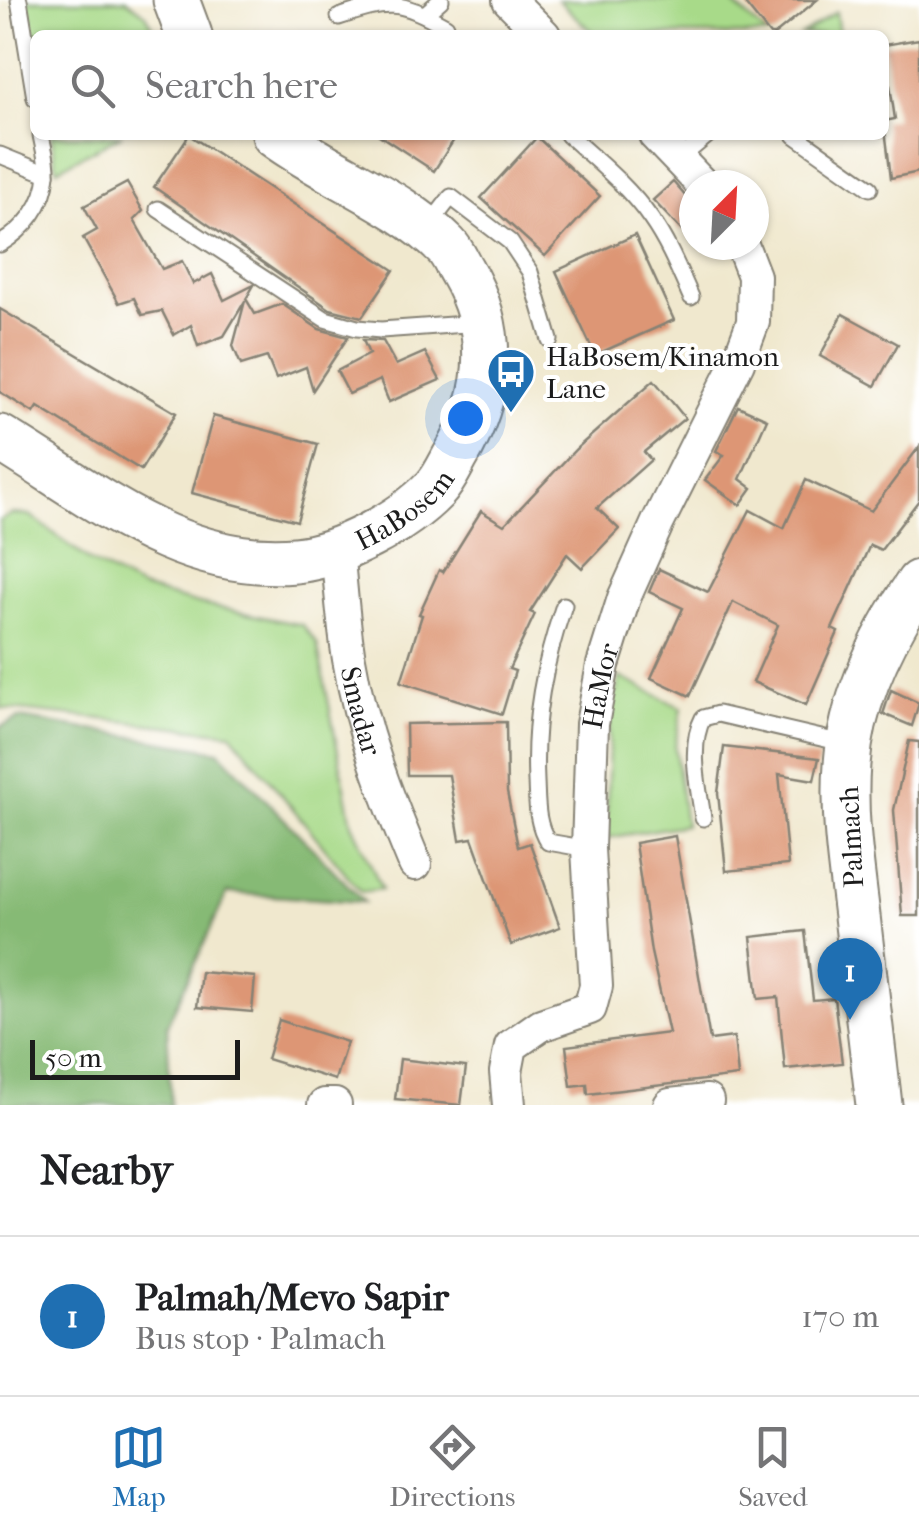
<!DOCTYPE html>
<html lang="en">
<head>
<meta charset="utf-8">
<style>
  :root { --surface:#fff; --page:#f2f2f2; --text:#202124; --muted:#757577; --line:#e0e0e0; --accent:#1f6fb2 }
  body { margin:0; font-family:"IM FELL French Canon",serif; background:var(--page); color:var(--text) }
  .compass { position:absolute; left:679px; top:170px; width:90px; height:90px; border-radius:50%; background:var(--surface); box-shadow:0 2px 8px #0004; rotate:24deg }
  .scale { position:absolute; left:30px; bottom:25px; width:210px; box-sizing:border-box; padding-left:10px; border:5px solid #1c1c1c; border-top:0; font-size:28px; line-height:35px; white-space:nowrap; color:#1c1c1c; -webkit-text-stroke:8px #fff; paint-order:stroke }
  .you { position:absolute; left:465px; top:418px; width:35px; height:35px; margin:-25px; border:8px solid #fff; border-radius:50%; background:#1a73e8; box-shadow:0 0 0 15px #1a73e833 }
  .badge { display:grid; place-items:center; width:65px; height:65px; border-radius:50%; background:var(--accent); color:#fff; font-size:32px; font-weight:700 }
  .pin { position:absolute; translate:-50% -82px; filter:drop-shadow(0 2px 5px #0008) }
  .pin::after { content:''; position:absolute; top:52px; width:35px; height:30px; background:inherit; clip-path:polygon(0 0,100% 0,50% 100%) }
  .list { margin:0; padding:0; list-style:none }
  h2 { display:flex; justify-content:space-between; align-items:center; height:130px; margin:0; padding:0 40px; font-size:42px }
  h2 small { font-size:32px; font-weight:400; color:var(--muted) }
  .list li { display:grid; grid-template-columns:65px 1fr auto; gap:30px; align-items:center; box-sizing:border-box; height:160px; padding:0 40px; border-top:2px solid var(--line) }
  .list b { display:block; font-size:38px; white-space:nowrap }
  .list p { margin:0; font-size:32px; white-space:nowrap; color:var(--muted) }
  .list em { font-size:32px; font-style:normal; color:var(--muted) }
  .icon { flex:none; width:55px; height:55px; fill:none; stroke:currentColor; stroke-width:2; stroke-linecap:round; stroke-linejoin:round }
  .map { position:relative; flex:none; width:919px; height:1105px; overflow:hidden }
  .search { position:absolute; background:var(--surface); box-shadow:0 2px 8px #0004; left:30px; right:30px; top:30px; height:110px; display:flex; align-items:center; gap:25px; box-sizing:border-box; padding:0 35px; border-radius:15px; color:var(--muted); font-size:38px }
  .sheet { height:290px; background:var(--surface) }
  nav { display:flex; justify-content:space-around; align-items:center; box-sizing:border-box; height:140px; border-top:2px solid var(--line); background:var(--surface); font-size:28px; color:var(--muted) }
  nav a { display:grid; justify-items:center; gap:5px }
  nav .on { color:var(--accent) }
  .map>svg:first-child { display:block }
</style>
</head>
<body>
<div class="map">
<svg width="919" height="1105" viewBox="0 0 919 1105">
  <rect width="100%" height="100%" fill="#fff"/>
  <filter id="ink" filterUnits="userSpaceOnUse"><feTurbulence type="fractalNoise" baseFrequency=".01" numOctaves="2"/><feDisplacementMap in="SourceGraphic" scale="20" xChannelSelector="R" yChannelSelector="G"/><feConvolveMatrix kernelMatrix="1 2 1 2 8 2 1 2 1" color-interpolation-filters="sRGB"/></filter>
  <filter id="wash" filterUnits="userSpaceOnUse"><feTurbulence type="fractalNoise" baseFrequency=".0048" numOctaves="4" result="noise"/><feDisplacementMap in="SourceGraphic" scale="40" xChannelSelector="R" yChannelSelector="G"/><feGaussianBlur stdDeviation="2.25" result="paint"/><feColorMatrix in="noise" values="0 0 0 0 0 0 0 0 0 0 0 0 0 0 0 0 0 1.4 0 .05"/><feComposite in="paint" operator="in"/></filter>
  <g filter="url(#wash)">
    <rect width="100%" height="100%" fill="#f0e8ce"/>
    <g fill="#a8da89" stroke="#627b52" stroke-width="2.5">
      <polygon points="23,0 126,0 146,14 156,35 35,35 35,53"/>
      <polygon points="558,0 729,0 768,35 595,35"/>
      <polygon points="836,12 839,35 802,35"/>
      <polygon points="51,135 122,135 57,169"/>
      <polygon points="12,514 30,515 90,561 141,588 199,604 302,625 317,643 352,824 382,889 361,892 231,733 0,708 0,520"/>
      <polygon points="620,677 682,708 675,747 685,825 606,838 610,714"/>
    </g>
    <polygon fill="#86ba75" stroke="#516b48" stroke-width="2.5" points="19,718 219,751 364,902 227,893 167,1025 171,1105 0,1105 0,727"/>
    <g id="blocks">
      <g fill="#dd9675">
        <polygon points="742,0 817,0 774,35 770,35"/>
        <polygon points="919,39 919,172 891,178 884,121 895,119 884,45"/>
        <polygon points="189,135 394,270 362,317 330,309 154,187"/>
        <polygon points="379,135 457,135 434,171"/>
        <polygon points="537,137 600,196 545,256 481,198"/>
        <polygon points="673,182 694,206 694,217 681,230 653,200"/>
        <polygon points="127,183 143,211 134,220 162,269 182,261 193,284 212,274 224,300 254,285 246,299 255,314 282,304 319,329 348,337 313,390 306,367 276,379 267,357 241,365 233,346 245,301 224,336 198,346 191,325 174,335 162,311 142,315 134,298 119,303 83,238 97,230 84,206"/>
        <polygon points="635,235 674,320 595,355 556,271"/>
        <polygon points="0,309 176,413 141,470 38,407 34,413 0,392"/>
        <polygon points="843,314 898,344 875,386 820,356"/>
        <polygon points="363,340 383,341 396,365 425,352 440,380 389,402 380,380 349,394 337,371 369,354"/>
        <polygon points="654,380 685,418 644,452 651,460 597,508 619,529 582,568 567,554 530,612 535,614 509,669 515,671 502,714 401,682 422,615 419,614 439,570 443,572 481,511 504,525 576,449"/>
        <polygon points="738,406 767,419 740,479 752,488 740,505 705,480 724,455 716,451"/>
        <polygon points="213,416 318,444 297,521 192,493"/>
        <polygon points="919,447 919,500 881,550 870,545 832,629 838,632 806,705 753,682 778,625 733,602 690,696 651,678 683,608 649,592 659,569 708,592 750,510 784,528 806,480 871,511"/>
        <polygon points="891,690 919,703 912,726 883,714"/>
        <polygon points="506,722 507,792 518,847 530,843 560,927 511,945 472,838 460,840 449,775 407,775 406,724"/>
        <polygon points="909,741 919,742 919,916 902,916 894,810"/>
        <polygon points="724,747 819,758 814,780 779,774 788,865 726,871 718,793"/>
        <polygon points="675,836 710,1040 734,1037 738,1076 588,1094 587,1084 571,1086 566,1046 669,1033 651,952 635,843"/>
        <polygon points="805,931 813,1000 834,998 842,1063 785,1069 778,997 758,999 751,937"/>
        <polygon points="201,972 255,977 252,1012 197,1007"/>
        <polygon points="279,1020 347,1042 335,1080 267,1059"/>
        <polygon points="400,1059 466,1067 461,1105 395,1099"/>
      </g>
    </g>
  </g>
  <g filter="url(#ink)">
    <use href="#blocks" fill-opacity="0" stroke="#868275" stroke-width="2.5"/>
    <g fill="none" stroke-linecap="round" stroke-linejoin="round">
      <g stroke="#868275" stroke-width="19">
        <g id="lane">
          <polyline points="19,0 35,98"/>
          <polyline points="425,14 441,0"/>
          <path d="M339 17C390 0 398 0 446 26"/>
          <path d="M568 135C597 161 629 187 651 219 668 243 679 270 691 297"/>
          <polyline points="795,135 870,188"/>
          <polyline points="0,155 47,174"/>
          <polyline points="679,159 708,135"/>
          <polyline points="158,209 325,319 357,328 381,330 480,323"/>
          <polyline points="430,224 451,197 510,242 530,272 550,340"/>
          <path d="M0 244C25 229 45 205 47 174 48 162 43 147 41 135"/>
          <path d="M564 605C544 664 533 719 536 781 537 803 536 823 548 842L588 849"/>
          <path d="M703 818C699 789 688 746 703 718L718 714 847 744"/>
        </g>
      </g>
      <g stroke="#868275" stroke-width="36">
        <g id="street">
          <polyline points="509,0 544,35"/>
          <polyline points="655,135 703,185"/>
          <path id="s1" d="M337 551C341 587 343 623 349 659 361 730 387 797 415 864"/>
          <polyline points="324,1105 335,1105"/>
          <path id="s2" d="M509 1105 506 1072 511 1046 541 1025 590 1008 596 986 588 849 592 724 603 665 624 598 658 522 738 362 753 322 754 276 742 245"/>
          <polyline points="670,1105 707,1101"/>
        </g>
      </g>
      <g stroke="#868275" stroke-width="49">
        <g id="secondary">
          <polyline points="176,0 189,35"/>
          <path id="s3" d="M0 438C92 493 180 570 295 560 340 556 403 522 435 489 443 481 449 468 455 457 491 397 498 334 462 272 457 264 453 253 446 246 400 200 328 174 275 135"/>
          <path d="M879 1105C872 1042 864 979 857 916 851 866 843 815 847 764 852 698 883 636 919 583"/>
        </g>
      </g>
      <use href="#lane" stroke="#fff" stroke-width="15"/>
      <use href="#street" stroke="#fff" stroke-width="32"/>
      <use href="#secondary" stroke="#fff" stroke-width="45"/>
    </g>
  </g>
  <defs>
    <g id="bus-pin" transform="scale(2.5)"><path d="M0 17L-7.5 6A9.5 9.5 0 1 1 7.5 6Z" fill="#1f6fb2" stroke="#fff"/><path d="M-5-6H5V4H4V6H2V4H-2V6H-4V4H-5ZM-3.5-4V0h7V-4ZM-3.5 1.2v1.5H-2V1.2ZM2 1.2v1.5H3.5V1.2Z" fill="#fff"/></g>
  </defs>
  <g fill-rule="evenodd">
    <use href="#bus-pin" x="511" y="372"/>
  </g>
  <g text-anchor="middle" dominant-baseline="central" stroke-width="8" stroke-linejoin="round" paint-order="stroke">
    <g font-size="28" fill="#1c1c1c" stroke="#fff" text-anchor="start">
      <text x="546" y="356">HaBosem/Kinamon<tspan x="546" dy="32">Lane</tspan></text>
    </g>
    <g font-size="28" fill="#1c1c1c" stroke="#fff">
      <text stroke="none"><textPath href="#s3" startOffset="448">HaBosem</textPath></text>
      <text stroke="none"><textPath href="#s2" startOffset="472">HaMor</textPath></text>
      <text stroke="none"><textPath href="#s1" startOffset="162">Smadar</textPath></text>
      <text transform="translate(851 837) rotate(-93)">Palmach</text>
    </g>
  </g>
</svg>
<svg class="compass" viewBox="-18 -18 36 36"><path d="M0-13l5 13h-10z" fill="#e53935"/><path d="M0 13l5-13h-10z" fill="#757577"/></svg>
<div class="scale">50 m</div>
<div class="you"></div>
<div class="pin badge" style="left:850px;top:1020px">1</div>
<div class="search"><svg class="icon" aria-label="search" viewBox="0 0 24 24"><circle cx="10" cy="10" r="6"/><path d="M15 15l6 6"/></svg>Search here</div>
</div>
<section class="sheet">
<h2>Nearby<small></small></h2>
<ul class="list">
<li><span class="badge">1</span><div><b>Palmah/Mevo Sapir</b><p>Bus stop · Palmach</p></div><em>170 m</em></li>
</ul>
</section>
<nav>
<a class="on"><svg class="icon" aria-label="map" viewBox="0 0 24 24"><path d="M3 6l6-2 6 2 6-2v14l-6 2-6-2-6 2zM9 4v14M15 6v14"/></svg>Map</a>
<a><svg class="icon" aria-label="directions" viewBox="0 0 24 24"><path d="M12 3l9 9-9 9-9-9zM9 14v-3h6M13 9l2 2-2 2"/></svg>Directions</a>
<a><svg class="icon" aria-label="saved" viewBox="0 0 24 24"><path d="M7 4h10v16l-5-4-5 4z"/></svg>Saved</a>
</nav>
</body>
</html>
